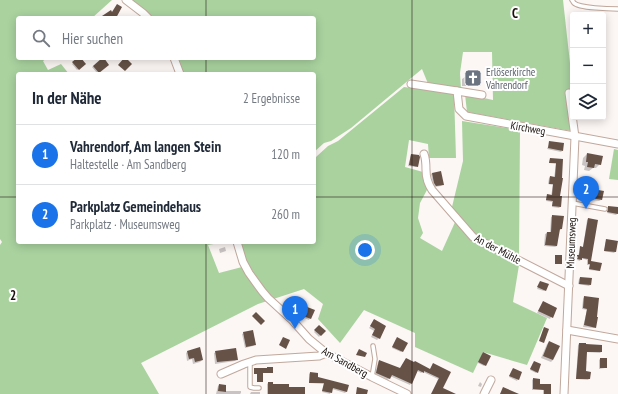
<!DOCTYPE html>
<html lang="de">
<head>
<meta charset="utf-8">
<style>
  :root { --surface:#fff; --page:#f6f6f7; --text:#1f2937; --muted:#747a83; --line:#e0e1e3; --accent:#1a73e8 }
  body { margin:0; font-family:"PT Sans Narrow",sans-serif; background:var(--page); color:var(--text) }
  .controls { position:absolute; right:12px; top:12px; display:grid; overflow:hidden; border-radius:4px; box-shadow:0 2px 10px #0003 }
  .controls button { width:36px; height:36px; display:grid; place-items:center; padding:0; border:0; border-bottom:1px solid var(--line); background:var(--surface); color:var(--text); font:20px sans-serif }
  .you { position:absolute; left:365px; top:250px; width:14px; height:14px; margin:-10px; border:3px solid #fff; border-radius:50%; background:#1a73e8; box-shadow:0 0 0 6px #1a73e833 }
  .badge { display:grid; place-items:center; width:26px; height:26px; border-radius:50%; background:var(--accent); color:#fff; font-size:13px; font-weight:700 }
  .pin { position:absolute; translate:-50% -33px; filter:drop-shadow(0 1px 2px #0008) }
  .pin::after { content:''; position:absolute; top:21px; width:14px; height:12px; background:inherit; clip-path:polygon(0 0,100% 0,50% 100%) }
  .list { margin:0; padding:0; list-style:none }
  h2 { display:flex; justify-content:space-between; align-items:center; height:52px; margin:0; padding:0 16px; font-size:17px }
  h2 small { font-size:13px; font-weight:400; color:var(--muted) }
  .list li { display:grid; grid-template-columns:26px 1fr auto; gap:12px; align-items:center; box-sizing:border-box; height:60px; padding:0 16px; border-top:1px solid var(--line) }
  .list b { display:block; font-size:15px; white-space:nowrap }
  .list p { margin:0; font-size:13px; white-space:nowrap; color:var(--muted) }
  .list em { font-size:13px; font-style:normal; color:var(--muted) }
  .icon { flex:none; width:22px; height:22px; fill:none; stroke:currentColor; stroke-width:2; stroke-linecap:round; stroke-linejoin:round }
  .map { position:relative; flex:none; width:618px; height:394px; overflow:hidden }
  .search { position:absolute; background:var(--surface); box-shadow:0 2px 10px #0003; left:16px; top:16px; width:300px; height:44px; display:flex; align-items:center; gap:10px; box-sizing:border-box; padding:0 14px; border-radius:4px; color:var(--muted); font-size:15px }
  .panel { position:absolute; background:var(--surface); box-shadow:0 2px 10px #0003; left:16px; top:72px; width:300px; height:172px; border-radius:4px }
  .map>svg:first-child { display:block }
</style>
</head>
<body>
<div class="map">
<svg width="618" height="394" viewBox="0 0 618 394">
  <rect width="100%" height="100%" fill="#fcf6f4"/>
  <g fill="#a9d29f">
    <polygon points="0,0 112,0 92,18 18,18 18,58 47,58 43,61 48,70 61,64 69,74 18,74 18,242 225,242 208,245 219,273 242,267 268,293 245,260 241,242 314,242 314,156 316,157 328,146 338,141 404,87 454,94 456,158 429,158 428,144 409,140 405,167 423,172 428,188 420,203 418,218 423,233 420,238 442,251 456,220 471,239 519,265 513,302 547,318 527,365 483,352 473,373 415,347 415,333 364,310 340,343 318,319 323,304 304,289 258,304 141,363 159,394 0,394 0,245 2,242 0,239"/>
    <polygon points="132,0 563,0 573,90 567,90 571,131 467,112 465,94 493,100 492,52 463,52 460,73 461,90 429,86 422,69 351,128 331,141 324,143 314,152 314,74 183,74 179,58 314,58 314,18 152,18 150,15 132,1"/>
    <polygon points="462,121 520,130 519,257 474,234 452,207 463,161"/>
    <polygon points="614,149 618,150 618,180 609,179"/>
  </g>
  <g fill="#0003">
    <polygon points="79,58 80,58 85,64 77,70 72,64"/>
    <polygon points="103,59 108,64 97,73 92,67"/>
    <polygon points="480,76 480,84 478,86 462,86 462,79 465,77"/>
    <polygon points="550,142 562,151 561,152 547,149"/>
    <polygon points="587,154 600,164 596,168 593,168 589,171 584,170 585,166 582,165 583,158"/>
    <polygon points="411,155 417,166 416,167 408,166"/>
    <polygon points="550,159 562,160 559,197 561,197 560,207 559,208 552,207 552,202 546,201 547,196 551,196 553,185 548,184 549,178 550,177 554,178 556,164 549,163"/>
    <polygon points="432,173 442,185 441,186 435,187 433,184 431,174"/>
    <polygon points="587,189 601,200 599,201 584,199 585,190"/>
    <polygon points="607,207 608,207 618,208 617,214 616,215 607,213 608,211"/>
    <polygon points="553,216 562,229 560,230 559,230 557,246 555,247 544,246 545,234 547,233 550,233 551,217"/>
    <polygon points="588,219 590,262 600,270 599,271 589,270 590,265 587,265 587,260 581,258 580,261 577,260 578,258 576,257 578,256 580,249 581,248 583,248 587,220"/>
    <polygon points="607,240 616,241 615,252 614,253 604,251 606,241"/>
    <polygon points="225,247 226,251 220,253 219,249"/>
    <polygon points="580,278 590,285 589,286 578,284 579,279"/>
    <polygon points="540,283 545,290 544,291 537,289"/>
    <polygon points="584,297 596,327 594,328 583,327 587,310 582,309 583,299"/>
    <polygon points="543,302 556,308 550,319 537,313"/>
    <polygon points="302,306 314,310 309,320 298,315"/>
    <polygon points="374,321 379,338 377,340 371,337 374,331 369,328"/>
    <polygon points="319,326 324,331 319,337 314,332"/>
    <polygon points="244,333 255,344 253,346 245,348 242,334"/>
    <polygon points="396,339 402,351 401,352 392,348"/>
    <polygon points="549,342 553,360 551,362 541,358 547,344"/>
    <polygon points="579,344 601,346 601,352 600,353 586,352 585,372 589,379 588,380 576,379 578,345"/>
    <polygon points="187,352 202,360 200,362 193,364 192,359 187,361 186,353"/>
    <polygon points="216,352 236,360 235,361 215,364 214,353"/>
    <polygon points="482,354 485,365 484,366 478,363"/>
    <polygon points="600,359 606,359 606,367 605,368 599,369 599,360"/>
    <polygon points="379,361 400,369 430,370 433,364 450,372 442,388 447,394 432,394 438,379 423,372 421,373 417,371 410,385 390,376 388,380 375,374 378,362"/>
    <polygon points="533,363 537,372 536,373 530,370"/>
    <polygon points="512,370 521,372 517,381 509,377"/>
    <polygon points="310,373 317,378 348,386 346,392 345,393 332,389 330,394 322,392 324,384 309,383 309,374"/>
    <polygon points="533,379 539,385 550,394 543,394 543,390 532,390 532,380"/>
    <polygon points="480,382 482,384 481,387 478,386"/>
    <polygon points="268,383 272,385 288,388 304,394 267,394 267,384"/>
    <polygon points="219,385 225,391 241,391 241,393 240,394 216,394 218,386"/>
    <polygon points="251,392 260,392 260,394 250,394"/>
  </g>
  <g fill="#665247">
    <polygon points="117,4 122,7 116,18 99,18 111,10 112,12"/>
    <polygon points="77,58 81,58 86,64 79,70 72,62"/>
    <polygon points="102,58 104,58 109,65 99,73 93,66"/>
    <polygon points="124,58 126,58 132,64 125,71 118,65"/>
    <polygon points="481,75 481,84 465,84 465,76"/>
    <polygon points="549,141 564,143 563,151 548,148"/>
    <polygon points="587,153 603,156 601,165 595,164 594,168 587,167 588,162 586,162"/>
    <polygon points="411,154 419,155 420,157 418,167 409,165"/>
    <polygon points="550,158 563,159 562,178 563,178 560,196 562,196 561,207 552,206 553,201 546,200 547,194 552,195 553,184 549,184 550,176 555,177 556,163 549,163"/>
    <polygon points="441,171 444,185 436,186 434,183 432,173"/>
    <polygon points="587,188 604,191 602,200 585,197"/>
    <polygon points="608,206 618,207 618,214 607,212 608,209"/>
    <polygon points="552,215 564,216 562,229 560,229 557,246 545,245 547,232 551,232"/>
    <polygon points="588,218 598,220 591,261 602,263 600,271 589,269 590,264 588,264 588,259 582,258 582,260 577,259 578,257 577,256 577,255 579,255 580,246 583,247"/>
    <polygon points="606,239 618,241 616,252 604,251"/>
    <rect x="555" y="255" width="7" height="9"/>
    <polygon points="580,277 592,278 591,285 579,284"/>
    <polygon points="540,281 549,284 546,291 537,287"/>
    <polygon points="584,296 599,298 597,317 598,317 596,328 584,325 587,309 583,308"/>
    <polygon points="543,301 557,308 553,318 538,311"/>
    <polygon points="302,305 315,310 311,319 298,314"/>
    <polygon points="256,312 265,321 261,325 252,316"/>
    <polygon points="374,319 386,326 380,339 372,335 375,329 370,326"/>
    <polygon points="319,325 326,331 321,336 314,330"/>
    <polygon points="544,327 549,329 544,343 539,341"/>
    <polygon points="253,330 256,345 246,347 243,332"/>
    <polygon points="283,337 290,340 286,349 279,345"/>
    <polygon points="397,337 408,343 403,352 392,347"/>
    <polygon points="549,341 560,346 553,360 543,356"/>
    <polygon points="579,343 586,343 586,344 602,345 602,352 587,352 586,371 591,372 590,379 576,379"/>
    <polygon points="200,347 203,360 195,362 194,358 189,359 187,351"/>
    <polygon points="236,348 238,360 217,362 215,351"/>
    <polygon points="359,349 367,353 365,357 356,355"/>
    <polygon points="483,352 491,356 486,366 478,362"/>
    <polygon points="406,358 414,362 415,361 430,369 433,363 451,372 443,388 456,394 431,394 439,378 424,371 424,373 418,370 412,384 392,375 390,379 376,373 379,360 400,368"/>
    <rect x="600" y="358" width="7" height="10"/>
    <polygon points="534,361 541,364 538,373 530,369"/>
    <polygon points="267,367 273,367 273,373 263,373 263,382 257,382 257,374 254,374 254,368 267,368"/>
    <polygon points="513,368 522,372 519,380 509,376"/>
    <polygon points="310,372 318,373 318,377 349,385 347,392 333,388 332,393 322,391 324,383 309,383"/>
    <polygon points="533,378 540,379 540,384 551,384 551,394 544,394 544,390 533,389"/>
    <polygon points="268,382 273,382 273,384 289,384 289,387 305,387 305,394 268,394"/>
    <polygon points="219,384 226,385 226,392 218,391"/>
    <polygon points="357,387 368,390 367,394 356,394"/>
    <polygon points="503,387 519,394 500,394"/>
  </g>
  <g fill="none" stroke-linecap="round" stroke-linejoin="round">
    <g stroke="#c0a89c" stroke-width="5.5">
      <g id="service">
        <path d="M572 0C573 1 573 2 574 3 579 8 610 9 618 9"/>
        <polyline points="572,203 605,209"/>
        <polyline points="250,362 250,387 254,388 259,388"/>
        <polyline points="372,377 375,359 373,346"/>
      </g>
    </g>
    <g stroke="#c0a89c" stroke-width="9">
      <g id="minor">
        <polyline points="126,0 143,13 148,18"/>
        <polyline points="174,58 180,74"/>
        <polyline points="411,84 457,91 459,109 466,116 618,144"/>
        <polyline points="457,91 482,95"/>
        <path d="M424 154C426 159 426 164 426 170 426 178 428 184 432 190L473 237 569 286"/>
        <polyline points="237,242 243,262 249,273 262,291 268,298 292,320 309,339 326,353 372,377 407,394"/>
        <polyline points="567,330 618,339"/>
        <polyline points="221,374 244,364 256,360 319,356 326,353"/>
        <polyline points="484,394 491,380"/>
        <polyline points="564,394 575,137 569,93"/>
      </g>
    </g>
    <use href="#service" stroke="#fff" stroke-width="3.5"/>
    <use href="#minor" stroke="#fff" stroke-width="7"/>
  </g>
  <path fill="none" stroke="#19100c" stroke-width="1" stroke-opacity="0.55" d="M206 0V18M412 0V394M206 58V74M0 197H18M314 197H618M206 242V394"/>
  <defs>
    <g id="church-square" transform="scale(0.9)"><rect x="-9" y="-9" width="18" height="18" rx="4" fill="#6b7280" stroke="#fff"/><path d="M-1.2-6h2.4v3.5h3.3v2.4h-3.3V6h-2.4V-.1h-3.3v-2.4h3.3Z" fill="#fff"/></g>
  </defs>
  <g fill-rule="evenodd">
    <use href="#church-square" x="473" y="78"/>
  </g>
  <g text-anchor="middle" dominant-baseline="central" stroke-width="4" stroke-linejoin="round" paint-order="stroke">
    <g font-size="11" fill="#5b616d" stroke="#fff" text-anchor="start">
      <text x="486" y="72">Erlöserkirche<tspan x="486" dy="13">Vahrendorf</tspan></text>
    </g>
    <g font-size="11" fill="#19100c" stroke="#fff">
      <text transform="translate(528 128) rotate(10)">Kirchweg</text>
      <text transform="translate(571 243) rotate(-88)">Museumsweg</text>
      <text transform="translate(498 249) rotate(28)">An der Mühle</text>
      <text transform="translate(345 362) rotate(29)">Am Sandberg</text>
    </g>
  </g>
  <g font-size="13" text-anchor="middle" font-weight="bold" fill="#19100c" stroke="#fff" stroke-width="4" stroke-linejoin="round" paint-order="stroke">
    <text x="515" y="18">C</text>
    <text x="13" y="300">2</text>
  </g>
</svg>
<div class="controls">
<button>+</button>
<button>−</button>
<button><svg class="icon" aria-label="layers" viewBox="0 0 24 24"><path d="M12 4l9 5-9 5-9-5zM3 14l9 5 9-5"/></svg></button>
</div>
<div class="you"></div>
<div class="pin badge" style="left:295px;top:329px">1</div>
<div class="pin badge" style="left:586px;top:209px">2</div>
<div class="search"><svg class="icon" aria-label="search" viewBox="0 0 24 24"><circle cx="10" cy="10" r="6"/><path d="M15 15l6 6"/></svg>Hier suchen</div>
<section class="panel">
<h2>In der Nähe<small>2 Ergebnisse</small></h2>
<ul class="list">
<li><span class="badge">1</span><div><b>Vahrendorf, Am langen Stein</b><p>Haltestelle · Am Sandberg</p></div><em>120 m</em></li>
<li><span class="badge">2</span><div><b>Parkplatz Gemeindehaus</b><p>Parkplatz · Museumsweg</p></div><em>260 m</em></li>
</ul>
</section>
</div>
</body>
</html>
